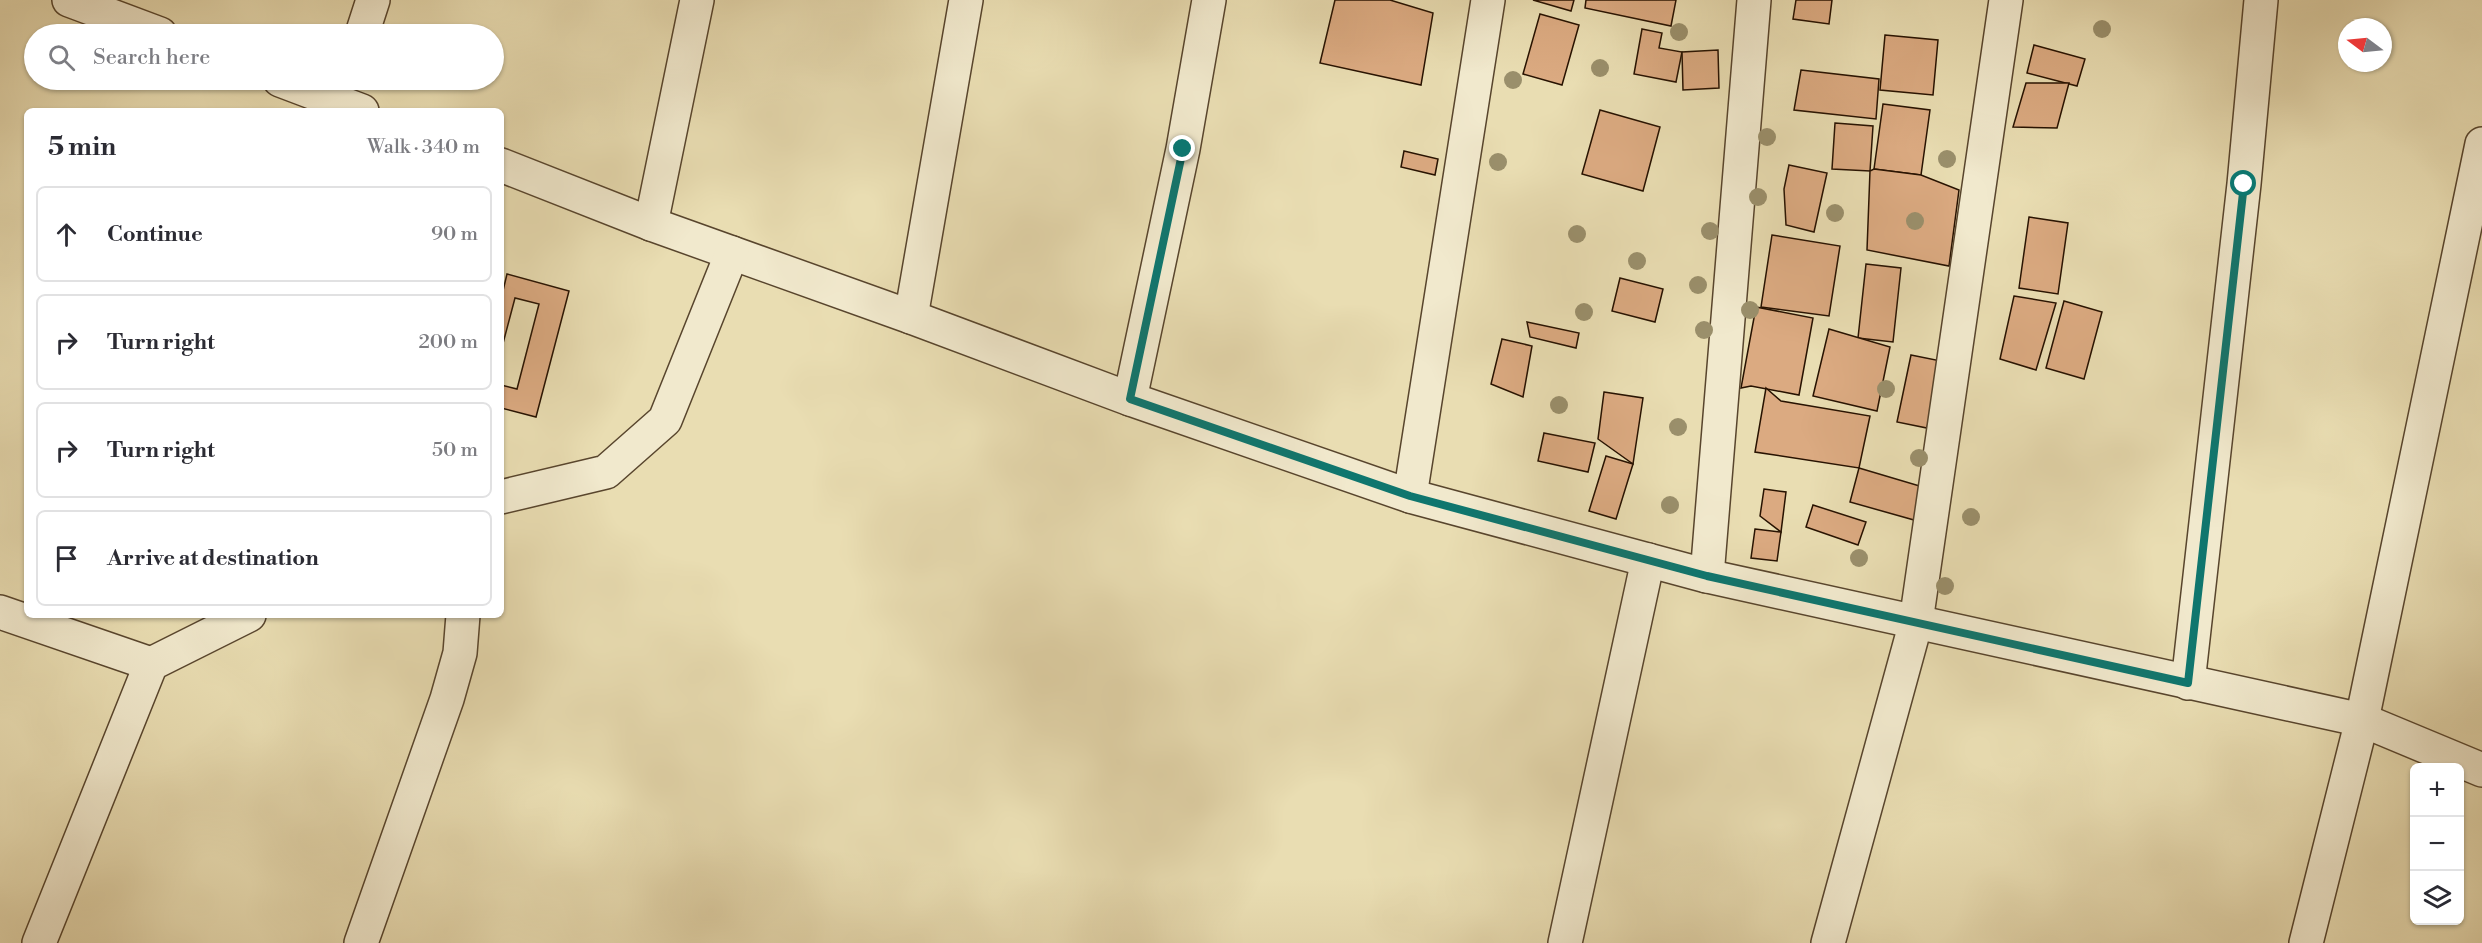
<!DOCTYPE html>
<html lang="en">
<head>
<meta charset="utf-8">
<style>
  :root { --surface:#fff; --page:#f7f7f7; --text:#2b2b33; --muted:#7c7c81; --line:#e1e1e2 }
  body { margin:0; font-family:"Libre Bodoni",serif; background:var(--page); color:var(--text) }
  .controls { position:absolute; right:18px; bottom:18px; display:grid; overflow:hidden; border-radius:9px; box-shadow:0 2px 4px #0004 }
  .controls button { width:54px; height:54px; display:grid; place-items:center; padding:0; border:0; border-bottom:2px solid var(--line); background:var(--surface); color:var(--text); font:30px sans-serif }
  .compass { position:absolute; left:2338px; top:18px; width:54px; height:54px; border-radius:50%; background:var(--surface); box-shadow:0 2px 4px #0004; rotate:286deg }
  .stop { position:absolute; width:18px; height:18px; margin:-14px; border:4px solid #0f766e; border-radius:50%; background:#fff }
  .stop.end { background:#0f766e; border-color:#fff; box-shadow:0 2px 6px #0008 }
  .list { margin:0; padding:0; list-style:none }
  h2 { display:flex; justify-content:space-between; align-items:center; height:78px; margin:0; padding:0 24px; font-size:26px }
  h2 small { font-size:20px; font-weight:400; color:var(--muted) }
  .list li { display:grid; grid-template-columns:39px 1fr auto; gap:18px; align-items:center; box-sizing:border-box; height:96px; margin:0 12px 12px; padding:0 12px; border:2px solid var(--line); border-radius:9px }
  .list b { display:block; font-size:22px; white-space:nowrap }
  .list em { font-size:20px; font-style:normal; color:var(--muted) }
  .icon { flex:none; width:33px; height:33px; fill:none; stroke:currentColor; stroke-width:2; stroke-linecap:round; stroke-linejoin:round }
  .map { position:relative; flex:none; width:2482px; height:943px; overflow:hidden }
  .search { position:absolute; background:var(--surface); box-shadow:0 2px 4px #0004; left:24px; top:24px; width:480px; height:66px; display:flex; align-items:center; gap:15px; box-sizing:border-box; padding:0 21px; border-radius:33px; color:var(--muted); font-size:22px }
  .panel { position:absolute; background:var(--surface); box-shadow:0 2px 4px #0004; left:24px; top:108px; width:480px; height:510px; border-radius:9px }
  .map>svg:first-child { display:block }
</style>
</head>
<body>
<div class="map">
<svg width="2482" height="943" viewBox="0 0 2482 943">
  <rect width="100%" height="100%" fill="#e9ddb2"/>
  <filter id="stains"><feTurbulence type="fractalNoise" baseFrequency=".00333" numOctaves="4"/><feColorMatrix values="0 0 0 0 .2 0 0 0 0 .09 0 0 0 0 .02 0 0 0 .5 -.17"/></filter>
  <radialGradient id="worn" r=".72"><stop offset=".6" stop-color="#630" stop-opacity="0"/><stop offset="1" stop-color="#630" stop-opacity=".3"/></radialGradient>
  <g fill="#dbaa81" stroke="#271201" stroke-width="1.5">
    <polygon points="1335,0 1390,0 1433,13 1421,85 1320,63"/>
    <polygon points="1533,0 1574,0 1571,11"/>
    <polygon points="1586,0 1676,0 1671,26 1585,8"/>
    <polygon points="1796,0 1832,0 1829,24 1793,19"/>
    <polygon points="1540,14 1579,25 1562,85 1523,74"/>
    <polygon points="1642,29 1662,33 1659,48 1682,52 1676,82 1634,74"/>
    <polygon points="1885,35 1938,40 1933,95 1880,90"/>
    <polygon points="2034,45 2085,59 2077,86 2027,73"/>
    <polygon points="1718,50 1719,88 1683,90 1682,52"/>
    <polygon points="1801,70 1879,79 1876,119 1794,110"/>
    <polygon points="2026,83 2069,83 2057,128 2013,127"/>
    <polygon points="1883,104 1930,110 1921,175 1874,169"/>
    <polygon points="1600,110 1660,127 1643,191 1582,174"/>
    <polygon points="1835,123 1873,126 1870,171 1832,169"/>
    <polygon points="1404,151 1438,159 1435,175 1401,167"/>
    <polygon points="1789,165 1827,173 1814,232 1786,225 1784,189"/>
    <polygon points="1874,169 1921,175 1959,190 1949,266 1867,250 1870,171"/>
    <polygon points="2029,217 2068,223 2058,294 2019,288"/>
    <polygon points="1772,235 1840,246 1829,316 1761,307"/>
    <polygon points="1866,264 1901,268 1893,342 1858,338"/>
    <polygon points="507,274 569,291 536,417 501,408 501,385 517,389 539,304 515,298 501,351 501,299"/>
    <polygon points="1620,278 1663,289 1655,322 1612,311"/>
    <polygon points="2014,296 2056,303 2036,370 2000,359"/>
    <polygon points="2064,301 2102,312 2084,379 2046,368"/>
    <polygon points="1756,307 1813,318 1799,395 1751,386 1741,388"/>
    <polygon points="1527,322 1579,333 1576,348 1530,337"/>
    <polygon points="1829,329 1890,347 1877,411 1813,396"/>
    <polygon points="1502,339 1532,346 1523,397 1491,384"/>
    <polygon points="1911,355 1941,361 1927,428 1897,422"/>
    <polygon points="1766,388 1781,401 1870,416 1859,468 1755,452"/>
    <polygon points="1604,392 1643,398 1633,464 1598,439"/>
    <polygon points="1544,433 1595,443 1588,472 1538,461"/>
    <polygon points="1606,456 1633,464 1616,519 1589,511"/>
    <polygon points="1859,468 1923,487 1914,520 1850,502"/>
    <polygon points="1764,489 1786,492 1781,532 1760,516"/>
    <polygon points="1813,505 1866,522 1858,545 1806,527"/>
    <polygon points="1755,529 1781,532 1777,561 1751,558"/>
  </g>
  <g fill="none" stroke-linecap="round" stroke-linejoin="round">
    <g stroke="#58452d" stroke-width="36">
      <g id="street">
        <polyline points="69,0 160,34"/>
        <polyline points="362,34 373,0"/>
        <polyline points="280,80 362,111"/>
        <polyline points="501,165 651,224 911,317 1130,399 1410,496 1707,576 2362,720 2482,770"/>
        <polyline points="651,224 697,0"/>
        <polyline points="911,317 966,0"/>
        <polyline points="1130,399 1183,149 1209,0"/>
        <polyline points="1410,496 1488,0"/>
        <polyline points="501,497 606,472 665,420 732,253"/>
        <polyline points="1707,576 1754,0"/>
        <polyline points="0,612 151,664"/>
        <polyline points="2188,683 2244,184 2261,0"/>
        <polyline points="39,943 151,664 249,615"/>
        <polyline points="361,943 447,699 460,653 463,615"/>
        <polyline points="1565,943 1648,560"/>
        <polyline points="1828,943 1916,622 2006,0"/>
        <polyline points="2306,943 2362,720 2482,144"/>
      </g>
    </g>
    <use href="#street" stroke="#f1e9cd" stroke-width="33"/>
  </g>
  <g fill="#9a8f6b">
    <circle cx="2102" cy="29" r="9"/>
    <circle cx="1679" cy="32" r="9"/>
    <circle cx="1600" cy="68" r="9"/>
    <circle cx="1513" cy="80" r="9"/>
    <circle cx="1767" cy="137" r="9"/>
    <circle cx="1947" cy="159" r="9"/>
    <circle cx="1498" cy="162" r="9"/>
    <circle cx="1758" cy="197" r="9"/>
    <circle cx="1835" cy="213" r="9"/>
    <circle cx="1915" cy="221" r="9"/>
    <circle cx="1710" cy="231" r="9"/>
    <circle cx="1577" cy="234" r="9"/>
    <circle cx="1637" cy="261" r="9"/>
    <circle cx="1698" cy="285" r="9"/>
    <circle cx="1750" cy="310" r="9"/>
    <circle cx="1584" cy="312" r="9"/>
    <circle cx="1704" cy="330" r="9"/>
    <circle cx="1886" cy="389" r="9"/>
    <circle cx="1559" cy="405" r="9"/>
    <circle cx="1678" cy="427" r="9"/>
    <circle cx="1919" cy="458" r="9"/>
    <circle cx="1670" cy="505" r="9"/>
    <circle cx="1971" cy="517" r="9"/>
    <circle cx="1859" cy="558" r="9"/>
    <circle cx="1945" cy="586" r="9"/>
  </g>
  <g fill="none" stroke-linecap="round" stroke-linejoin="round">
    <polyline stroke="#0f766e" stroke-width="8" points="1183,149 1130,399 1410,496 1707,576 2188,683 2244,184"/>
  </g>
  <rect width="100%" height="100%" filter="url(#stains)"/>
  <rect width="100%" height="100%" fill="url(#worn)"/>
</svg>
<div class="controls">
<button>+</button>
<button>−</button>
<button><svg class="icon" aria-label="layers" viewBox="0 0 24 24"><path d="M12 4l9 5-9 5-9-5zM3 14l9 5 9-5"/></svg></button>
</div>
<svg class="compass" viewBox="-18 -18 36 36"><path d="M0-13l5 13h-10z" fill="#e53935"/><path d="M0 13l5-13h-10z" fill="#7c7c81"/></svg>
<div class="stop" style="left:2244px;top:184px"></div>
<div class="stop end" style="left:1183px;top:149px"></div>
<div class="search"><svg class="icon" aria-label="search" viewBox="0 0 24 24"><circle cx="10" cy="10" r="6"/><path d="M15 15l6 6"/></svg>Search here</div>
<section class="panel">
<h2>5 min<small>Walk · 340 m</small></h2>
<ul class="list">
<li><svg class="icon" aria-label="ahead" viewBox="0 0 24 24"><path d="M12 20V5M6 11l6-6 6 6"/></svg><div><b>Continue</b></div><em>90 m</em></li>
<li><svg class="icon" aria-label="right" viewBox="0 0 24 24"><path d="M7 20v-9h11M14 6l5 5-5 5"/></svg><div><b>Turn right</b></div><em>200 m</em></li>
<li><svg class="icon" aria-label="right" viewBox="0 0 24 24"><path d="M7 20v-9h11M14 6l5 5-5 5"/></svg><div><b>Turn right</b></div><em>50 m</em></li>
<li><svg class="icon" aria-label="arrive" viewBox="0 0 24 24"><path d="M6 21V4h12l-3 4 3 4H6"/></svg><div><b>Arrive at destination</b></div></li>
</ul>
</section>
</div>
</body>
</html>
